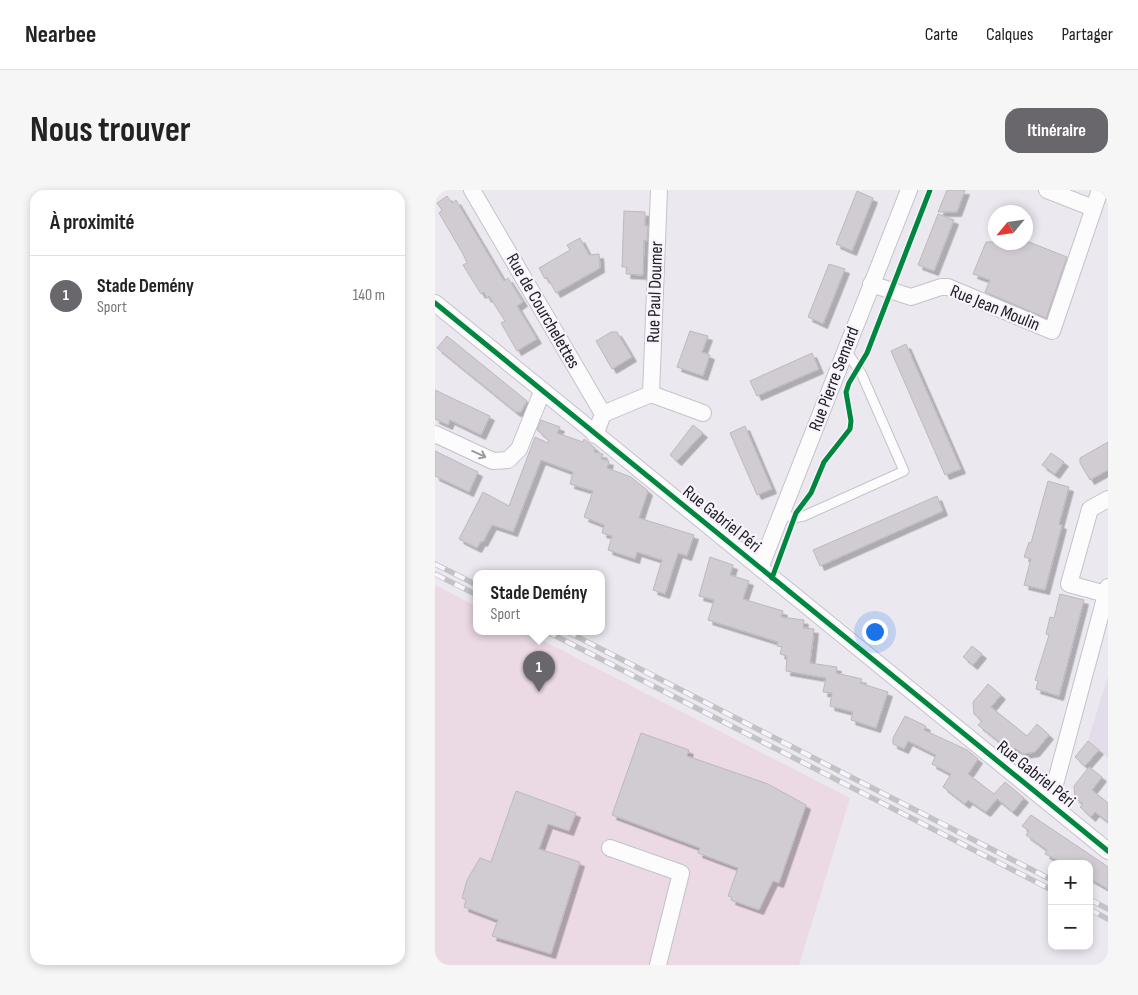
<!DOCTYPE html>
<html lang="fr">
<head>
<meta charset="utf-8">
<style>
  :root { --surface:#fff; --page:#f6f6f6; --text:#222; --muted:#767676; --line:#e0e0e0; --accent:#69666c }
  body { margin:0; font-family:"Sofia Sans Condensed",sans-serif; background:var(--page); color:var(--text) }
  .controls { position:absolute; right:15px; bottom:15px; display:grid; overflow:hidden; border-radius:10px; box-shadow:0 2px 8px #0003 }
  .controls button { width:45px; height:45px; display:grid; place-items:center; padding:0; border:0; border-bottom:1px solid var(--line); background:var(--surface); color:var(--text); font:25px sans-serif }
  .compass { position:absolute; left:553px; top:15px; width:45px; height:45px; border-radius:50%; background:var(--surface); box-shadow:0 2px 8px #0003; rotate:241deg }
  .you { position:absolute; left:439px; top:441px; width:18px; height:18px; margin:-12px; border:4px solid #fff; border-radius:50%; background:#1a73e8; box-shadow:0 0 0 8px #1a73e833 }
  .badge { display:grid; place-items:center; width:32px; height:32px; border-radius:50%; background:var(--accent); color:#fff; font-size:16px; font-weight:700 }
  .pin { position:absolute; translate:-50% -41px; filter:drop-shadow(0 1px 2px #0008) }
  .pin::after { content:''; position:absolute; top:26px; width:18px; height:15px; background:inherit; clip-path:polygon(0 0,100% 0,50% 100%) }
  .popup { position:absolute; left:38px; top:380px; width:132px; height:65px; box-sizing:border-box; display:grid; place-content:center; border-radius:10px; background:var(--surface); filter:drop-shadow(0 1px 4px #0005); font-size:16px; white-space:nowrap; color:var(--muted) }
  .popup b { font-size:19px; color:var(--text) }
  .popup::after { content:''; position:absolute; left:50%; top:100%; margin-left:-10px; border:10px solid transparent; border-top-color:var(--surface) }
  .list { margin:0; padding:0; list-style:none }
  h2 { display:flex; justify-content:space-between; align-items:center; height:65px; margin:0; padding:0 20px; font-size:21px }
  h2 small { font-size:16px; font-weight:400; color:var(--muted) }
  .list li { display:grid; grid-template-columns:32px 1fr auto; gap:15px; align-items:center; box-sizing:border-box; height:80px; padding:0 20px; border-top:1px solid var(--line) }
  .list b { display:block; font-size:19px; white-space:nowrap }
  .list p { margin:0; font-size:16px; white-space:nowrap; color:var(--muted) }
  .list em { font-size:16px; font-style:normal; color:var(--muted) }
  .map { position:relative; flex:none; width:673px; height:775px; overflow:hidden; border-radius:15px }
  header { display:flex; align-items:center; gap:30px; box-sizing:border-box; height:70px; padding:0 25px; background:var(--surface); border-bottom:1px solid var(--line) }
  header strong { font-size:24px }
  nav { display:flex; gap:28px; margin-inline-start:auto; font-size:18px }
  .intro { display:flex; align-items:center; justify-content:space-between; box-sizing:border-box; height:120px; padding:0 30px }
  h1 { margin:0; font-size:35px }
  .button { padding:12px 22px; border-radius:15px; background:var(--accent); color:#fff; font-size:18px; font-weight:700 }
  main { display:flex; gap:30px; padding:0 30px }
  aside { flex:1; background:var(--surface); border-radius:15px; box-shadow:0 2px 8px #0003 }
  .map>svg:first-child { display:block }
</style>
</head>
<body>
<header>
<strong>Nearbee</strong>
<nav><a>Carte</a><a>Calques</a><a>Partager</a></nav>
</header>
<div class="intro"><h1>Nous trouver</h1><a class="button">Itinéraire</a></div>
<main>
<aside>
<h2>À proximité<small></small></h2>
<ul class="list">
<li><span class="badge">1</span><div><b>Stade Demény</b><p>Sport</p></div><em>140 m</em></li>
</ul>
</aside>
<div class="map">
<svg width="673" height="775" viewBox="0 0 673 775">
  <defs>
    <filter id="shadow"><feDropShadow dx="4.5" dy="4.5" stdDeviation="0" flood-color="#0004"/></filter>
  </defs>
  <rect width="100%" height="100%" fill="#ece8f0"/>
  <polygon fill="#e2dceb" points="673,486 673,568 653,551"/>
  <polygon fill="#ebd9e4" points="0,395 41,416 42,441 89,441 415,608 364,775 0,775"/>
  <g fill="#d0ccd2" stroke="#bcb9be" filter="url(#shadow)">
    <polygon points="512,0 530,0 522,22 503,22"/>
    <polygon points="422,1 438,8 417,61 401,54"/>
    <polygon points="12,6 17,13 21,10 69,91 73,88 88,112 82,116 102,149 82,161 66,133 70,131 54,106 52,108 49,102 46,104 28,75 32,73 28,64 4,23 7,20 2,13"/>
    <polygon points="189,21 210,22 210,36 213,36 212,51 209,50 208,85 191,84 192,77 187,77"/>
    <polygon points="503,24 519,30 499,81 483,75"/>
    <polygon points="145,48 154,65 164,64 165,78 121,103 112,87 110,89 104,78 135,60 132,55"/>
    <polygon points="551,52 594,52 632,67 611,128 550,102 555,90 538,84"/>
    <polygon points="394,74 410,79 388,134 373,127"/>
    <polygon points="255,141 273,146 267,162 275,165 268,186 242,177"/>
    <polygon points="176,142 182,142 197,167 177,179 161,151"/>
    <polygon points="12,146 92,211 86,222 81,222 2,158"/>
    <polygon points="471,154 526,279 510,285 456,161"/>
    <polygon points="377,163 384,179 322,206 315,191"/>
    <polygon points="0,200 55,226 46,245 15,230 13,235 0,229"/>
    <polygon points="106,230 125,237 122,243 148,252 149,249 160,258 159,262 168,264 166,269 174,271 172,278 196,287 213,301 204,328 259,345 252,366 243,363 230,404 218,400 227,370 202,362 200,369 173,360 177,346 167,343 169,335 149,327 158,301 135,294 138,282 106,270 78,342 57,335 48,352 46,351 42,358 24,349 48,302 74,316 100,247 113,253 114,250 102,240"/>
    <polygon points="258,235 268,243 242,271 235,265"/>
    <polygon points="310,236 337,299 322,305 295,243"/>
    <polygon points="673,252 673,280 655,290 645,273 645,268"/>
    <polygon points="0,261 43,282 34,302 0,286"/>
    <polygon points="616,263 629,272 620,284 607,275"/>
    <polygon points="613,291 634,297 624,334 627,335 610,400 589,395 596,369 589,367 594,352 596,353"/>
    <polygon points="502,306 508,321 385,376 378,360"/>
    <polygon points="275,367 298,375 295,385 314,391 308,409 348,421 346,427 369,430 368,438 379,439 375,473 402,477 401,483 427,489 425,493 453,502 441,538 416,530 418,522 395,516 397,503 388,502 391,488 351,481 352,466 345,464 347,457 342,456 343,452 273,430 279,410 264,406"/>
    <polygon points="625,404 649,410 624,506 601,499 603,491 600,490 614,445 611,444 615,427 619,428"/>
    <polygon points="537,456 547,464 538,475 528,467"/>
    <polygon points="553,494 566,505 556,517 592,546 602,534 614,545 600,562 588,564 580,558 577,562 543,535 547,531 539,524 538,512"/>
    <polygon points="470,526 491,536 489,540 532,560 543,569 533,584 559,604 570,592 589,608 578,622 562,609 551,622 533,610 530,614 508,597 516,584 497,574 501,565 473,551 469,559 458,554 458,548"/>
    <polygon points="206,543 254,560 252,566 333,594 371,615 344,693 338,691 324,720 296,710 297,707 293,706 303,678 263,663 265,658 177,625"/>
    <polygon points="653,551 664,560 650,576 640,567"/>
    <polygon points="654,577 667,587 657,600 673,613 673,632 660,622 656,627 645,617 648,614 640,608 639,596"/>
    <polygon points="81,601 141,623 134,641 113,634 104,659 145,672 116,764 57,746 63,730 29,717 31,710 27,708 32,690 45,668 56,672"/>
    <polygon points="596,625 669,674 673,677 673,699 654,688 654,674 630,674 610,664 612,660 591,645 594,641 587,636"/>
  </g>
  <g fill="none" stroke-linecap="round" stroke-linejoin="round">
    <g stroke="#c5c2c8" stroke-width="11">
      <polyline id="lane" points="347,324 359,328 369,326 469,281 427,185 411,160"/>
    </g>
    <g stroke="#c5c2c8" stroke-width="18">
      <g id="street">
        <polyline points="37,0 168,224 160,245"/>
        <polyline points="612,0 658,18"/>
        <polyline points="436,94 476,107 506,97 513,97 617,141 665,0"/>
        <polyline points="0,113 673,661"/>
        <polyline points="216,204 268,223"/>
        <polyline points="168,224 216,204 224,0"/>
        <polyline points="0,244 58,271 73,270 84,259 107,202"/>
        <polyline points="325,378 474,0"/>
        <polyline points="671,404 634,394 655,319 673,309"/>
        <polyline points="615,613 673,397"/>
        <polyline points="175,658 246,683 223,775"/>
      </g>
    </g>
    <use href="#lane" stroke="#fcfcfd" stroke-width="9"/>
    <use href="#street" stroke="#fcfcfd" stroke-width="16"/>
    <g stroke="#c3c3c5" stroke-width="5.5">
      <g id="rail">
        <polyline points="0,374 42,395"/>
        <polyline points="0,384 42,405"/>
        <polyline points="111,441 617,700"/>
        <polyline points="131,441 617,690"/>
        <polyline points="654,709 673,719"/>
        <polyline points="654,719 673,729"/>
      </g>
    </g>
    <use href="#rail" stroke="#f7f4fd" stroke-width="4" stroke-dasharray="11" stroke-linecap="butt"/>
    <g stroke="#f7f4fd" stroke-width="8">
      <g id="cycleway">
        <polyline points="0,113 673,661"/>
        <polyline points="337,388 361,323 376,303 389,272 415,239 416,231 411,202 414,193 432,163 495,0"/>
      </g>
    </g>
    <use href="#cycleway" stroke="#00873e" stroke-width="5"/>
  </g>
  <defs><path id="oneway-shaft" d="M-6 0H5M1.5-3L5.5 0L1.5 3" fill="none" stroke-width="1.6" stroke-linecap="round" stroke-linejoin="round" transform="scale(1.25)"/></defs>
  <use stroke="#9a999c" href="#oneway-shaft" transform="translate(44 264) rotate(25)"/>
  <g text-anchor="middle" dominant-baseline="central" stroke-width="4.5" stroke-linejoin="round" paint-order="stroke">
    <g font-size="18" fill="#222025" stroke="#f7f4fd">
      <text transform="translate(220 102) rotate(-88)">Rue Paul Doumer</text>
      <text transform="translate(560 118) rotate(22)">Rue Jean Moulin</text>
      <text transform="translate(108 121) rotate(60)">Rue de Courchelettes</text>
      <text transform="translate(399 189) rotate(-69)">Rue Pierre Semard</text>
      <text transform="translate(287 329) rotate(39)">Rue Gabriel Péri</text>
      <text transform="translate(601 584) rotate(39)">Rue Gabriel Péri</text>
    </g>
  </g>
</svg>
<div class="controls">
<button>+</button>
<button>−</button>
</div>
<svg class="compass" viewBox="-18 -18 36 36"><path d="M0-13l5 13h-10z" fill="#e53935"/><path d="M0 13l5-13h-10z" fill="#767676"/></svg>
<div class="you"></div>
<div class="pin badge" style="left:104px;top:502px">1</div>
<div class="popup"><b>Stade Demény</b>Sport</div>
</div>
</main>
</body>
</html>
